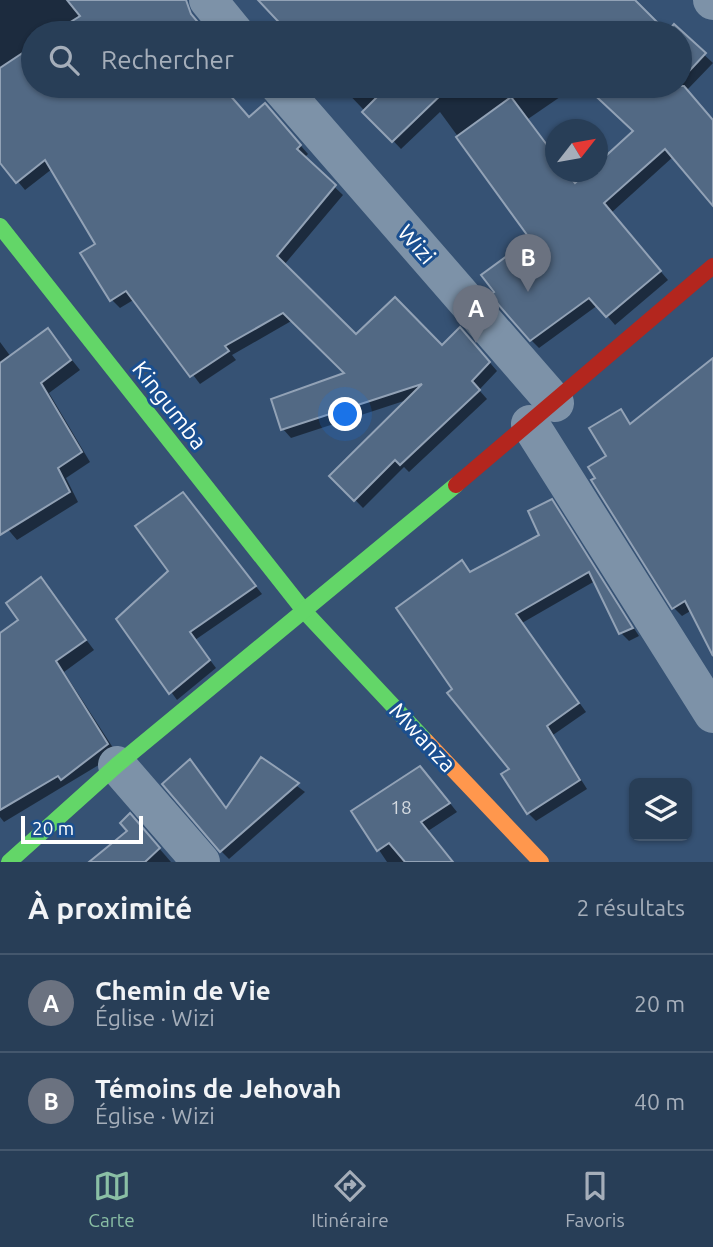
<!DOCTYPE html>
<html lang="fr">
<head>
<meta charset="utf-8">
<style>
  :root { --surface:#283e57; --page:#344961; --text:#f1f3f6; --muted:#a5aeba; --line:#44576d; --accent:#8abfa5 }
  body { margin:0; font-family:Ubuntu,sans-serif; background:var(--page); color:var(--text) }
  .controls { position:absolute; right:21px; bottom:21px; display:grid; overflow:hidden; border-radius:10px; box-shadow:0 2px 5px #0004 }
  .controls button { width:63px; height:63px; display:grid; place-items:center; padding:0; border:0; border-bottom:2px solid var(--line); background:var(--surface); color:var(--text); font:35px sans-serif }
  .compass { position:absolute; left:545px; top:119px; width:63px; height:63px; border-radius:50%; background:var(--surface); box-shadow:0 2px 5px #0004; rotate:59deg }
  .scale { position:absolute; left:21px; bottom:18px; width:122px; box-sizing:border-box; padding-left:7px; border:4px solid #fff; border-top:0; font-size:19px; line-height:24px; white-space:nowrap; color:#fff; -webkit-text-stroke:5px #1b4f8f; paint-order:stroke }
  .you { position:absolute; left:346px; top:415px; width:24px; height:24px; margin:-18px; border:5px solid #fff; border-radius:50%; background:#1a73e8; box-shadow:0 0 0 10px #1a73e833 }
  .badge { display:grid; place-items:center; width:46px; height:46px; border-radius:50%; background:var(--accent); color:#fff; font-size:23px; font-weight:700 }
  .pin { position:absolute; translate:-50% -58px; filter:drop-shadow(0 2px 4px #0008) }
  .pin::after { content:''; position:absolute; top:37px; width:24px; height:21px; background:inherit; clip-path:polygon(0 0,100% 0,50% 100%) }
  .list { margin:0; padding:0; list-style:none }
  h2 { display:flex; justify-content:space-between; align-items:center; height:91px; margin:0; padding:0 28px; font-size:30px }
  h2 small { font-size:23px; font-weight:400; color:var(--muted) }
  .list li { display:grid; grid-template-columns:46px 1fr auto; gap:21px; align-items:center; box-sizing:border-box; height:98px; padding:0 28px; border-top:2px solid var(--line) }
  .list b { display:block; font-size:26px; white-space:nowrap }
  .list p { margin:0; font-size:23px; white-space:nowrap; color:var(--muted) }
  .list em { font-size:23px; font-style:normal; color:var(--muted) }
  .icon { flex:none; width:38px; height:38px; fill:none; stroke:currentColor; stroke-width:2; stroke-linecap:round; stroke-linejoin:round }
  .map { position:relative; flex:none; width:713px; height:862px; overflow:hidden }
  .search { position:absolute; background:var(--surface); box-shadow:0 2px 5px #0004; left:21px; right:21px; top:21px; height:77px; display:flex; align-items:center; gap:18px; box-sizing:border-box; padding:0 24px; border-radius:38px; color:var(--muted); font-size:26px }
  .sheet { height:287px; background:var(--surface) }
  nav { display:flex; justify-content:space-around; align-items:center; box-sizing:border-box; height:98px; border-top:2px solid var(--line); background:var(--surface); font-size:19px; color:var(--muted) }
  nav a { display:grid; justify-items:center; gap:4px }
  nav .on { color:var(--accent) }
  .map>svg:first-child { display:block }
</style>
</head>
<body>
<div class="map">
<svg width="713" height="862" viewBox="0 0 713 862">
  <rect width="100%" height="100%" fill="#365274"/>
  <g fill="#0007">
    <polygon points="0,0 178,0 206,33 33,33 33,86 221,86 249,119 273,114 308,154 304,158 343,195 284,265 356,337 442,347 468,337 497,371 479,390 487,399 409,472 404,467 363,508 332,476 410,399 291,438 283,429 273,400 347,374 293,320 232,355 236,360 200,384 135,299 120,308 112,300 82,254 97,245 52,169 25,190 0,160"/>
    <polygon points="260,0 633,0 667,33 289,33"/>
    <polygon points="674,27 713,63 687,90 713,121 713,203 674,156 611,213 668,280 615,325 598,305 539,348 531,340 533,239 440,112 401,149 341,86 576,86 528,119 556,157 556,172 566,172 576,184 590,172 598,172 598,165 635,131 587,86 680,86 680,33 668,33"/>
    <polygon points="48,330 80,370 49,393 90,462 66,478 78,502 17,540 0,520 0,342 11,357"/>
    <polygon points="713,360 713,652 692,610 682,616 674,608 609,457 621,411 632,425"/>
    <polygon points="551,501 639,636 629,641 621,633 595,581 522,623 586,712 553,735 587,789 536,821 528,813 511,770 455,689 462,562 472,573 542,536"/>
    <polygon points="189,502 262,594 195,640 216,668 177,700 118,619 171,572"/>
    <polygon points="41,580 94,650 64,672 117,754 4,822 0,817 0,635 20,620"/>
    <polygon points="261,759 305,792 229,859 221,851"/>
    <polygon points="428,776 457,812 428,831 453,862 387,862 353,811"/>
    <polygon points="138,824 171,862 92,862"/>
  </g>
  <g fill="#526984" stroke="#92a2b6" stroke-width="2">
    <polygon points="67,0 186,0 191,14 207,33 53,33 80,16"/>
    <polygon points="258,0 635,0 667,32 674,24 706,53 680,81 680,33 289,33"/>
    <polygon points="33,46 33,86 222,86 249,117 265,103 301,145 297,149 336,185 277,256 356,334 395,297 442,345 460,327 490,362 472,381 480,390 400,465 395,460 354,501 329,476 422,384 281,430 271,399 344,373 283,313 225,346 229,351 190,377 126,291 110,301 80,253 95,244 45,160 16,183 0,163 0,68"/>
    <polygon points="388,86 440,86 445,91 392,142 362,112"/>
    <polygon points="585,86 684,86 713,120 713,206 665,149 604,203 661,271 606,317 589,298 530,341 490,295 494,292 481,275 530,239 456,137 511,97 556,157 556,172 566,172 575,183 587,172 598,172 598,163 633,131"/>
    <polygon points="48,328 71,360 41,383 82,452 58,468 70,492 0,535 0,363"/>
    <polygon points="713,358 713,656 685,601 672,609 591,480 595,478 588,467 606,456 589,428 621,409 630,424"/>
    <polygon points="183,492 256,586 190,632 210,660 169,694 116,619 168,571 135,526"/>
    <polygon points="552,499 633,628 619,634 589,572 516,614 579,703 547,726 580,780 527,814 501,774 509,769 447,693 452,689 396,608 462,560 470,572 539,535 528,511"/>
    <polygon points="41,577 86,640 56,661 108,744 61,780 58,776 0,810 0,633 18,620 6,603"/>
    <polygon points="261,757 299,783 220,852 162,784 190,759 226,808"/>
    <polygon points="420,766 450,803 421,822 453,862 405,862 389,843 377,851 351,811"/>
    <polygon points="130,813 160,848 145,862 89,862 127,831 120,823"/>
  </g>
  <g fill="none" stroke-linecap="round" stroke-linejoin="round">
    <g stroke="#7d92a8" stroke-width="38">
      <polyline points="208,0 235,33"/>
      <polyline points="712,0 713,1"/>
      <polyline points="279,86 555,403"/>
      <polyline points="530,424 713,714"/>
      <polyline points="117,765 201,862"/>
    </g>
    <g stroke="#63d668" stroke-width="16">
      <polyline points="0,226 305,612 426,741"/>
      <polyline points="9,862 117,765 456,485"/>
    </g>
    <polyline stroke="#ff974d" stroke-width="16" points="426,741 541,862"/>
    <polyline stroke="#b3261e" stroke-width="16" points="456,485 713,266"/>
  </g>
  <g text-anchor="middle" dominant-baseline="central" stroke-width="6" stroke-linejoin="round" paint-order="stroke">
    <g font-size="19" fill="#d4dae0">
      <text x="401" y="807">18</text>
    </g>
    <g font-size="23" fill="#fff" stroke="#1b4f8f">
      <text transform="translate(417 244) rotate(49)">Wizi</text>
      <text transform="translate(170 405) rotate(52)">Kingumba</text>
      <text transform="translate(423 737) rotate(47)">Mwanza</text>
    </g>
  </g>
</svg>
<div class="controls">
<button><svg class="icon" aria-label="layers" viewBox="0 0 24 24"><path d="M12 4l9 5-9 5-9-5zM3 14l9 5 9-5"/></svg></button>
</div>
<svg class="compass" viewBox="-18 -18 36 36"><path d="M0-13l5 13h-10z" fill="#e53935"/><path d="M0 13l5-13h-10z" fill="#a5aeba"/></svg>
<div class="scale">20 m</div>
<div class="you"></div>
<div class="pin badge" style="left:476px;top:343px;background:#6b7280">A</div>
<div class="pin badge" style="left:528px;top:292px;background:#6b7280">B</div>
<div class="search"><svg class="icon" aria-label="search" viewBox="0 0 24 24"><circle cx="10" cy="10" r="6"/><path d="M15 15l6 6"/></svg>Rechercher</div>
</div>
<section class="sheet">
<h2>À proximité<small>2 résultats</small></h2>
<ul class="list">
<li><span class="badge" style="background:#6b7280">A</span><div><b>Chemin de Vie</b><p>Église · Wizi</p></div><em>20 m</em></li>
<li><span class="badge" style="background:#6b7280">B</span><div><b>Témoins de Jehovah</b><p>Église · Wizi</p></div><em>40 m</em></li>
</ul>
</section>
<nav>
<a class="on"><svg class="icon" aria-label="map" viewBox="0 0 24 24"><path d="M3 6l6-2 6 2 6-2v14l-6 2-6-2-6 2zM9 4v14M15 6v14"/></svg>Carte</a>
<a><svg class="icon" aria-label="directions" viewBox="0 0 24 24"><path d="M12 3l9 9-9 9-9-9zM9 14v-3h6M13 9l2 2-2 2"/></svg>Itinéraire</a>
<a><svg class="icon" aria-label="saved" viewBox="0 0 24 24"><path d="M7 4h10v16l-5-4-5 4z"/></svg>Favoris</a>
</nav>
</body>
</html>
